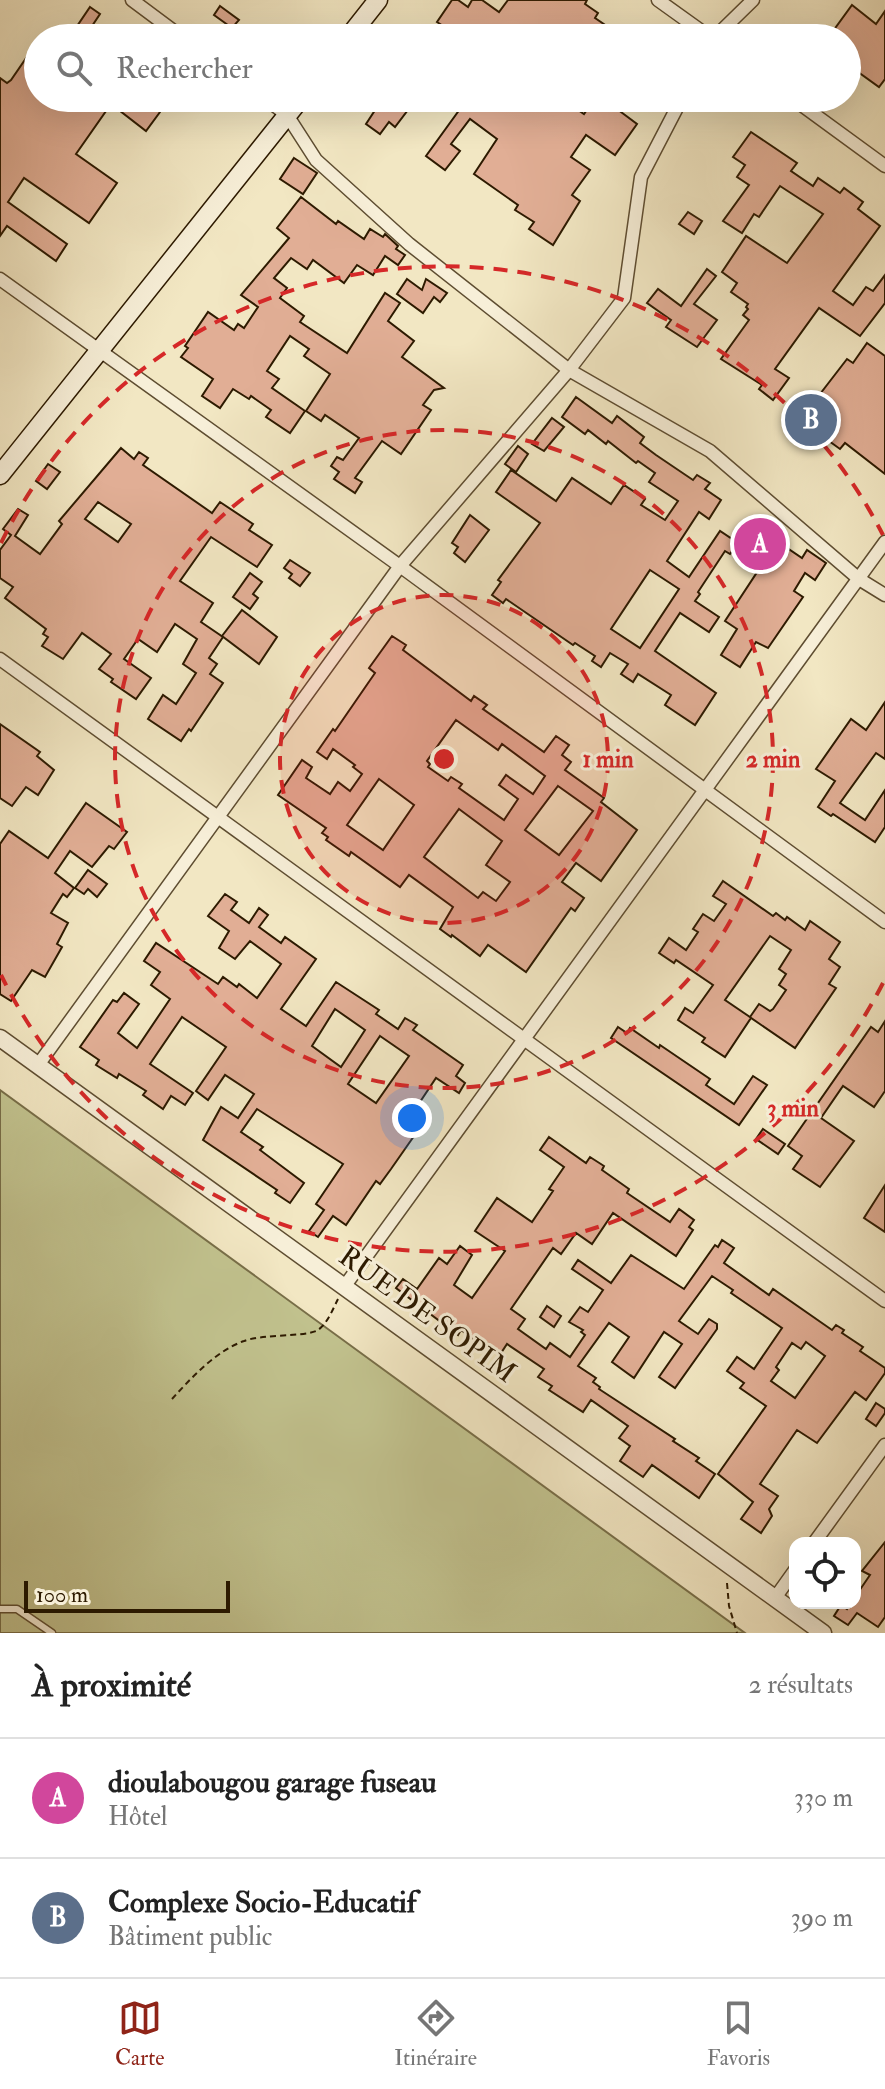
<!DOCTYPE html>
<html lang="fr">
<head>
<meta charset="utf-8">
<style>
  :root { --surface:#fff; --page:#f6f6f6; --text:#222; --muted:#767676; --line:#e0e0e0; --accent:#8f2418 }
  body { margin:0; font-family:"IM FELL Double Pica",serif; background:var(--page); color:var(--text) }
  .controls { position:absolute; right:24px; bottom:24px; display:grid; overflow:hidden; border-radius:16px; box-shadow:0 8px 32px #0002 }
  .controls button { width:72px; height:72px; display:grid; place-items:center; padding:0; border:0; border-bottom:2px solid var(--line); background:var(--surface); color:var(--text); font:40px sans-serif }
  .scale { position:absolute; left:24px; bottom:20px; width:206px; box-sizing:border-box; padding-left:8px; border:4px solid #2d1a00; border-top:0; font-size:22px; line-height:28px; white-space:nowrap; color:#2d1a00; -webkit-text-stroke:6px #f7efd8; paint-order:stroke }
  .you { position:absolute; left:412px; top:1118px; width:28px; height:28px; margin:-20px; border:6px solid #fff; border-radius:50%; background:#1a73e8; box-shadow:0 0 0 12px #1a73e833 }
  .badge { display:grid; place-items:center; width:52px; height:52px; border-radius:50%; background:var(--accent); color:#fff; font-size:26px; font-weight:700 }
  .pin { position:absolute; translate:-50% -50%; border:4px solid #fff; box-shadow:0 2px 8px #0006 }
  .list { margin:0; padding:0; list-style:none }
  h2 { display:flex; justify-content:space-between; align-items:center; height:104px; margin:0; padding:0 32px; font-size:34px }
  h2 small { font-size:26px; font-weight:400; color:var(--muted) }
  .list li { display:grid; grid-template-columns:52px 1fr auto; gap:24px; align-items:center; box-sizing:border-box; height:120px; padding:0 32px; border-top:2px solid var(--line) }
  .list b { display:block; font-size:30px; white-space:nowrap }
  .list p { margin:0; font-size:26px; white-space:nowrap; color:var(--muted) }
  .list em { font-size:26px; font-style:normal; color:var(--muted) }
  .icon { flex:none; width:44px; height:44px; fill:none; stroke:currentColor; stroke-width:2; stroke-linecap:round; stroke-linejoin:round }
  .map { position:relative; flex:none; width:885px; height:1633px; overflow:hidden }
  .search { position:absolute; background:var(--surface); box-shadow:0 8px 32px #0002; left:24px; right:24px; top:24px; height:88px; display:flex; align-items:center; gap:20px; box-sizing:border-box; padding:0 28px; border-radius:44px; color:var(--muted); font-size:30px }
  .sheet { height:344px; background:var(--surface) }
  nav { display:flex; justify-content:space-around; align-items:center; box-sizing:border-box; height:112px; border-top:2px solid var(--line); background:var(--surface); font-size:22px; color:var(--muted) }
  nav a { display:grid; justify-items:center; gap:4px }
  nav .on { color:var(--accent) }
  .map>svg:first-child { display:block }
</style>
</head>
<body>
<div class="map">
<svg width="885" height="1633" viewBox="0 0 885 1633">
  <rect width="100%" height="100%" fill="#f2e7c3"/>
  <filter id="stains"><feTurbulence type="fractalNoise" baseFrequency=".0025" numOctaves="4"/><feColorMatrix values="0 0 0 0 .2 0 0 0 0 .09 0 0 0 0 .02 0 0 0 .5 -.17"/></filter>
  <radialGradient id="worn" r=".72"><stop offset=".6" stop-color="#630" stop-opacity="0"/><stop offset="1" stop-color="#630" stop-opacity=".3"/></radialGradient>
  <polygon fill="#c2c38f" stroke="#786e48" stroke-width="2" points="0,1090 745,1633 0,1633"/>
  <g fill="#e1ae95" stroke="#2d1a00" stroke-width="2" fill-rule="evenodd">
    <polygon points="452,0 458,0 468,7 472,0 482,0 499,12 508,0 587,0 585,4 598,13 595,18 614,31 609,38 462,38 437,22"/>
    <polygon points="852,5 876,24 885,11 885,79 879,87 847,64 847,38 828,38"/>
    <polygon points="220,6 239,20 232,28 214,15"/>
    <polygon points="90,7 100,14 84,38 69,38"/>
    <polygon points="31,51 38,56 38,98 158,98 152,106 160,112 146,131 111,104 76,154 117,183 89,223 24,178 8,202 67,244 56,261 7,226 0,236 0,78 7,83 11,80"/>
    <polygon points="383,98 417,98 395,127 389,122 380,134 366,124"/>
    <polygon points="468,98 561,98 584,114 595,98 624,98 617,109 637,124 615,155 586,135 571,157 590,170 572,195 580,201 553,245 529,229 534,222 515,210 518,205 474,174 497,139 470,119 451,144 460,151 445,170 426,156"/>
    <polygon points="751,132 797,163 791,171 813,186 818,178 840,193 844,188 863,202 858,209 880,226 833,291 853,305 866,287 873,291 885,275 885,303 860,336 819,308 775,369 789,378 773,400 759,389 762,385 721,359 749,320 743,315 748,309 746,307 748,304 731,292 737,283 722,272 746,236 787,263 823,214 780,186 759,217 754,214 742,233 723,221 749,185 737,177 745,165 733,157"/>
    <polygon points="294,158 317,173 303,194 280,179"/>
    <polygon points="301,197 336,224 338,221 364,239 370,229 383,237 385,234 398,246 396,249 405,255 398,265 385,256 373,275 357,265 344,283 313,260 307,269 291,258 274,278 287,288 280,298 304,316 300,322 347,353 385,293 400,303 388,321 414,341 402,357 444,388 434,390 423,405 431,410 401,454 382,441 355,478 362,482 355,493 334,479 339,472 331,466 337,457 343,460 359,438 325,415 321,421 306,411 330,374 304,356 309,349 290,336 267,371 279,379 272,388 305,411 290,433 266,417 271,410 251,396 249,399 233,389 220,408 202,396 213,379 181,357 188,348 185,346 208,312 234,330 238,324 244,328 258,307 241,295 289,238 277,228"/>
    <polygon points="688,212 702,221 694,234 679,224"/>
    <polygon points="707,269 716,276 694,304 717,320 697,347 666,327 671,320 647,303 658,289 681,306"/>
    <polygon points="407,279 422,290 426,279 447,293 440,302 434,297 423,313 397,294"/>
    <polygon points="867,343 885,356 885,474 845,443 840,449 800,420 847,359 853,363"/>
    <path d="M576 397 612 423 617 416 644 437 640 443 656 455 693 480 697 475 710 483 705 489 721 500 709 519 699 512 667 561 689 577 720 531 738 543 730 554 725 551 698 592 700 594 695 601 719 617 709 632 680 613 655 651 716 693 695 725 665 705 671 695 638 674 633 682 621 674 628 664 610 653 601 667 592 661 595 656 575 643 573 645 506 599 503 603 492 595 501 582 498 580 540 523 496 492 511 470 556 501 572 478 611 504 624 485 645 499 641 505 665 520 678 501 649 482 655 473 638 461 636 463 608 441 606 444 588 430 585 434 562 417ZM650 570 679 589 640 648 611 629Z"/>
    <polygon points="552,418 564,427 544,451 532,444"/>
    <polygon points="518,446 528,454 516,472 505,464"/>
    <path d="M121 448 134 459 139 452 148 458 143 465 212 513 220 502 253 524 249 530 272 545 257 567 211 537 180 581 213 603 201 622 223 637 209 658 217 664 210 674 223 683 191 731 189 729 181 741 148 719 163 695 176 704 196 673 183 664 197 639 175 624 157 652 138 639 124 659 151 678 136 699 111 682 113 679 99 669 111 654 82 633 63 659 42 646 48 637 43 634 46 629 5 598 13 587 0 578V550L11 535 3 529 18 509 28 515 15 536 40 554 62 524 59 521ZM98 502 131 524 118 542 85 519Z"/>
    <polygon points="48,464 60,472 47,489 36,481"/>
    <polygon points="470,515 489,530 465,562 454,553 458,547 452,543"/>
    <polygon points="765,523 782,534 777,541 802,558 807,550 826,563 815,580 805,573 794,591 803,597 768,648 756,642 740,667 721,655 737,629 725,621 769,554 752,543"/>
    <polygon points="290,560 310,573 300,586 289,578 292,574 284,568"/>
    <polygon points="250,573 262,582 253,594 258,598 250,609 233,597"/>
    <polygon points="242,610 277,637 259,664 222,636"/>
    <path d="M392 636 406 645 403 650 471 701 474 696 487 705 483 709 544 752 556 736 569 745 562 755 571 762 565 770 604 798 601 802 637 830 601 881 576 863 562 882 584 898 575 911 571 908 526 972 488 945 480 956 452 935 451 937 440 929 453 907 409 875 400 887 351 852 349 856 326 840 328 837 322 833 326 828 278 795 302 760 312 767 306 778 330 794 338 782 350 791 362 774 353 767 355 765 333 749 327 759 317 752 333 729 335 731 375 673 369 668ZM456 720 498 750 502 744 545 776 533 794 506 775 499 785 518 799 504 820 459 788 462 784 451 777 448 781 428 767 430 764 427 761ZM379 779 414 805 383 850 347 825ZM558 786 593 811 559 855 525 830ZM459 809 502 841 486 865 510 882 496 901 483 892 478 898 424 857Z"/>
    <polygon points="885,702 885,759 876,753 840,803 865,820 885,790 885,827 875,842 833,814 831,816 818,807 835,781 816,769 851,719 866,730"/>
    <polygon points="0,724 40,752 37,756 54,770 38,795 26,787 12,806 0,798"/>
    <polygon points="86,803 127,832 114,849 109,846 92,867 70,851 55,873 74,888 67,897 63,894 51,913 68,923 57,944 62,947 45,977 32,970 11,1001 0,994 0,844 9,831 48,858"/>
    <polygon points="88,870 107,884 97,897 88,889 84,894 75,888"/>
    <path d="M723 881 773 916 776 913 785 920 787 917 805 930 810 921 840 942 829 959 840 967 829 984 836 988 795 1048 751 1018 725 1057 702 1042 705 1038 678 1020 685 1008 693 1013 713 985 676 960 674 963 659 953 669 938 686 950 698 932 693 929 703 914 714 921 726 904 713 896ZM770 936 791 950 779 969 786 974 779 985 786 990 773 1009 770 1011 759 1004 750 1017 725 1000Z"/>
    <path d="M225 894 237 902 231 910 249 923 259 908 268 915 259 927 281 943 285 937 316 959 281 1009 306 1026 336 982 379 1010 376 1014 398 1029 405 1018 417 1025 413 1030 463 1065 456 1076 465 1083 459 1093 436 1078 416 1108 428 1116 391 1169 380 1184 376 1181 346 1225 333 1216 318 1237 309 1231 324 1210 316 1204 343 1164 257 1109 241 1132 263 1147 260 1150 304 1183 290 1203 275 1193 277 1190 203 1140 221 1107 238 1118 254 1094 225 1075 208 1100 196 1091 226 1047 182 1017 150 1064 193 1093 185 1105 171 1096 163 1109 143 1095 146 1091 119 1074 117 1078 96 1065 99 1060 80 1047 113 1000 117 1002 124 993 139 1004 118 1033 137 1048 170 999 151 985 160 972 144 961 156 943 218 984 223 977 237 987 239 984 257 998 281 964 250 941 235 959 219 948 229 931 208 916ZM335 1009 365 1030 341 1067 312 1046ZM380 1036 409 1056 376 1103 348 1084Z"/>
    <polygon points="885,1021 885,1091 874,1107 843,1086 821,1118 854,1141 820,1187 793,1169 802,1156 788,1146 871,1027 878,1032"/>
    <polygon points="618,1027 627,1033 630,1028 659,1048 660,1045 710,1079 706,1085 734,1104 753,1076 767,1085 739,1125 611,1038"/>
    <polygon points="763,1129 785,1144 778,1154 756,1139"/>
    <path d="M549 1137 586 1163 590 1157 604 1166 602 1170 629 1189 627 1193 670 1222 679 1209 694 1220 689 1227 693 1230 676 1256 613 1213 592 1244 576 1233 561 1254 553 1248 511 1309 525 1319 518 1329 546 1349 550 1343 570 1357 585 1335 581 1332 583 1330 569 1322 580 1307 588 1312 603 1290 572 1269 578 1260 611 1283 631 1255 684 1289 715 1245 718 1247 722 1240 734 1248 724 1263 769 1295 773 1289 832 1330 836 1325 844 1330 842 1333 863 1347 860 1351 885 1368V1373L866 1400 855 1392 817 1443 797 1430 760 1484 778 1496 769 1509 772 1516 761 1533 741 1519 753 1502 718 1474 766 1406 740 1388 744 1383 727 1371 737 1357 754 1369 782 1328 731 1293 733 1290 712 1276 679 1321 698 1334 709 1319 717 1324V1329L675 1388 659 1377 682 1344 664 1332 634 1378 612 1362 629 1337 609 1323 578 1366 596 1378 593 1382 600 1387 599 1389 675 1439 673 1441 699 1458 696 1461 715 1474 699 1498 652 1465 643 1477 620 1461 630 1446 619 1438 628 1426 591 1400 583 1412 549 1390 552 1386 538 1377 544 1369 507 1344 501 1353 483 1341 480 1344 461 1330 458 1335 396 1288 403 1279 417 1289 439 1258 447 1264 460 1246 472 1255 454 1285 472 1298 505 1251 475 1231 497 1198 532 1222 553 1191 549 1189 564 1167 540 1150ZM806 1342 825 1356 795 1398 771 1381 779 1370 776 1367 792 1343 801 1349Z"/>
    <polygon points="885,1185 885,1232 864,1218"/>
    <polygon points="547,1306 561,1316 554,1327 540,1317"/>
    <polygon points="876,1403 885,1409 885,1413 876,1426 866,1419"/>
    <polygon points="885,1542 885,1617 878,1627 857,1613 848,1625 834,1616 841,1605 847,1609 851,1603 855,1603 855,1597 870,1575 862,1571"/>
  </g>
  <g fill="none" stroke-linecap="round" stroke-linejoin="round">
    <g stroke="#5e4d31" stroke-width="9">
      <polyline id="service" points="0,1609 17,1609 52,1633"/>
    </g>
    <g stroke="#5e4d31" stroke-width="15">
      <g id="minor">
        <polyline points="132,0 183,38"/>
        <polyline points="658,0 711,38"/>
        <polyline points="714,38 753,0"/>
        <polyline points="265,98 287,115 316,160 409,244 569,370 710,451 859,579 885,595"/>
        <polyline points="792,98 885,166"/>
        <polyline points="0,279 400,566 885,922"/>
        <polyline points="0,659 885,1301"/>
        <polyline points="38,1065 400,566 569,370 624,298 641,177 682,98"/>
        <polyline points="344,1287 885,542"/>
        <polyline points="814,1543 885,1445"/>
        <polyline points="775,1598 795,1570"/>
      </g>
    </g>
    <g stroke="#5e4d31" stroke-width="19">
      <polyline id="tertiary" points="0,1038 823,1633"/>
    </g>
    <g stroke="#2d1a00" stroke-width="21">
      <g id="secondary">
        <polyline points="348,38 378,0"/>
        <polyline points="0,475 301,98"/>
      </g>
    </g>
    <g stroke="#2d1a00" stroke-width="2" stroke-dasharray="6 4" stroke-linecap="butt">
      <path d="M172 1399C192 1377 216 1351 244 1341 261 1334 307 1337 318 1330 327 1324 333 1309 338 1299"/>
      <polyline points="727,1583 729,1606 737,1633"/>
    </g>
    <use href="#service" stroke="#f7efd8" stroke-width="6"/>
    <use href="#minor" stroke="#f7efd8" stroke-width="12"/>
    <use href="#tertiary" stroke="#f7efd8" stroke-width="16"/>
    <use href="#secondary" stroke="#f7efd8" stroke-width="18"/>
  </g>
  <circle cx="444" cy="759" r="164" fill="#d62828" fill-opacity=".12"/>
  <g fill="none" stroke="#d62828" stroke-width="4" stroke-dasharray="14 10">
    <circle cx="444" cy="759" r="164"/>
    <circle cx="444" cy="759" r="329"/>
    <path d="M883 983A493 493 0 0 1 1 975M1 543A493 493 0 0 1 883 535"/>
  </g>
  <g text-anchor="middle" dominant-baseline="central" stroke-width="6" stroke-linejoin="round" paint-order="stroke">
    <g font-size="28" fill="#2d1a00" stroke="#f7efd8">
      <text transform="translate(427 1315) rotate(36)">RUE DE SOPIM</text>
    </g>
  </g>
  <circle cx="444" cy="759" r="12" fill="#d62828" stroke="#f7efd8" stroke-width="4"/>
  <g font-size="24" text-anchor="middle" font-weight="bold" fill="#d62828" stroke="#f7efd8" stroke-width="6" stroke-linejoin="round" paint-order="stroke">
    <text x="608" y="767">1 min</text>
    <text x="773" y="767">2 min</text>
    <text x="793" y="1116">3 min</text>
  </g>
  <rect width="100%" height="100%" filter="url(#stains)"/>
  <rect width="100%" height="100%" fill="url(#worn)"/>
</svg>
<div class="controls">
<button><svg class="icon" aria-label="locate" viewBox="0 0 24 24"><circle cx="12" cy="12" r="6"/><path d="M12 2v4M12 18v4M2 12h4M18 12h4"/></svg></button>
</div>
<div class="scale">100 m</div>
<div class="you"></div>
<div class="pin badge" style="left:760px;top:544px;background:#d1479c">A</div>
<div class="pin badge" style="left:811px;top:420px;background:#5c6f8a">B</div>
<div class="search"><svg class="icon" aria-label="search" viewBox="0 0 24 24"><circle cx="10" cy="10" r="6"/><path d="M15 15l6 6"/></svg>Rechercher</div>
</div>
<section class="sheet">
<h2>À proximité<small>2 résultats</small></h2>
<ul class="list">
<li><span class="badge" style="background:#d1479c">A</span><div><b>dioulabougou garage fuseau</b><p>Hôtel</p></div><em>330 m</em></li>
<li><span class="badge" style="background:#5c6f8a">B</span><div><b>Complexe Socio-Educatif</b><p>Bâtiment public</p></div><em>390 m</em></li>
</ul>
</section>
<nav>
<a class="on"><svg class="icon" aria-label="map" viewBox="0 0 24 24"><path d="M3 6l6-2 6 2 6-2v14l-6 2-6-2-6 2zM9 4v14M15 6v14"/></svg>Carte</a>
<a><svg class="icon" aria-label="directions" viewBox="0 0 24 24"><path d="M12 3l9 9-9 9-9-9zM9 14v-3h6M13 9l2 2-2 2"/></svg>Itinéraire</a>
<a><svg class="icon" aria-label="saved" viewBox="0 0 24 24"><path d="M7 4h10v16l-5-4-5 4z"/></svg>Favoris</a>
</nav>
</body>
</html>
